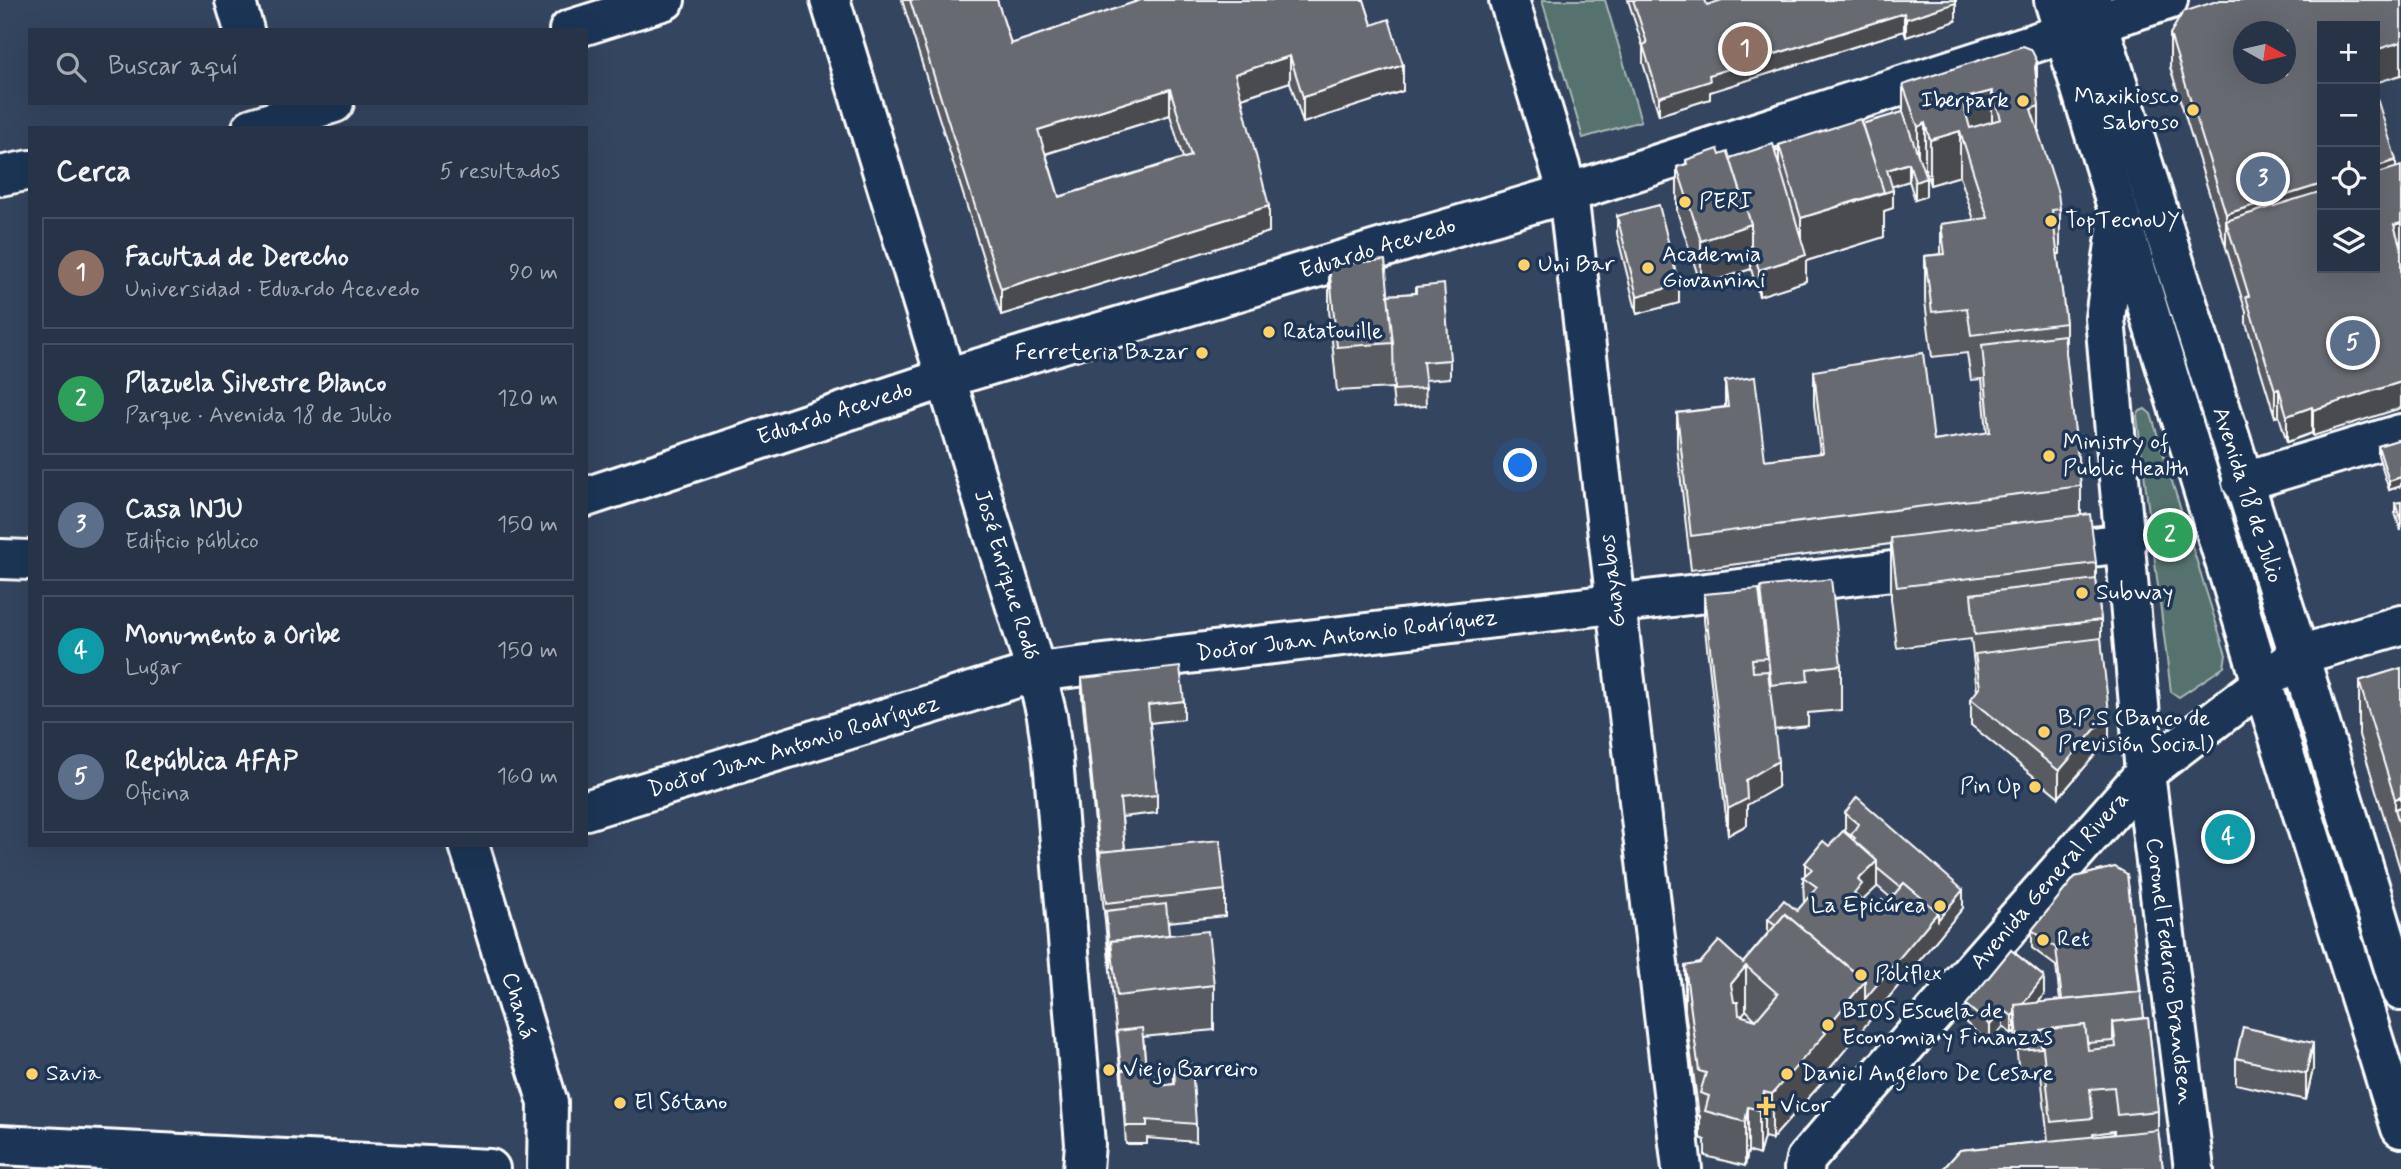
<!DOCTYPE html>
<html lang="es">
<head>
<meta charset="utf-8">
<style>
  :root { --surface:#273447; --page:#333f52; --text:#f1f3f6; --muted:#a4aab4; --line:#434f60; --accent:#ea580c }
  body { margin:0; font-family:Mynerve,sans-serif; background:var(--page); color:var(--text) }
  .controls { position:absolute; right:21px; top:21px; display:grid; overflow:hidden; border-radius:0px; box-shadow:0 7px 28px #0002 }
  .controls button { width:63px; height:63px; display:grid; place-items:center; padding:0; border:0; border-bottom:2px solid var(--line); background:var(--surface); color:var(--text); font:35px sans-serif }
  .compass { position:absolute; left:2233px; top:21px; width:63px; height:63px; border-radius:50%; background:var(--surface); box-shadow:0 7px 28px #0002; rotate:98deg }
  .you { position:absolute; left:1521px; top:466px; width:24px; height:24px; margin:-18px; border:5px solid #fff; border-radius:50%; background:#1a73e8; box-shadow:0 0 0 10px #1a73e833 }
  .badge { display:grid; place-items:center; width:46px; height:46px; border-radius:50%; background:var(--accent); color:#fff; font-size:23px; font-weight:700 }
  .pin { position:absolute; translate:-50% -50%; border:4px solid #fff; box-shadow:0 2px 7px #0006 }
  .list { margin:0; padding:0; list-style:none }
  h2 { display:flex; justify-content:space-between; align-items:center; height:91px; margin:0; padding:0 28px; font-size:30px }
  h2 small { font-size:23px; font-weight:400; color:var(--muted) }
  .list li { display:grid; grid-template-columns:46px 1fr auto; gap:21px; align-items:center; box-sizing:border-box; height:112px; margin:0 14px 14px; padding:0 14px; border:2px solid var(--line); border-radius:0px }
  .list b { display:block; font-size:26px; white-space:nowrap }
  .list p { margin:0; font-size:23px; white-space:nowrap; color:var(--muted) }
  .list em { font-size:23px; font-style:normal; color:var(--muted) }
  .icon { flex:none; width:38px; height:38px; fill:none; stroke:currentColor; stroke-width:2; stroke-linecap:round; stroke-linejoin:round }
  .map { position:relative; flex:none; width:2401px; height:1169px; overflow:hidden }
  .search { position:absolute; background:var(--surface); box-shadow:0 7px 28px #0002; left:28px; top:28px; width:560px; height:77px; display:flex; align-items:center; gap:18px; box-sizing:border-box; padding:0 24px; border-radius:0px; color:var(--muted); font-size:26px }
  .panel { position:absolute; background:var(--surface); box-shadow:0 7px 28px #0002; left:28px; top:126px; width:560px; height:721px; border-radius:0px }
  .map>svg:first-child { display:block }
</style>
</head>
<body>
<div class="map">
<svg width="2401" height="1169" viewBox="0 0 2401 1169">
  <rect width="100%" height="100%" fill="#34455f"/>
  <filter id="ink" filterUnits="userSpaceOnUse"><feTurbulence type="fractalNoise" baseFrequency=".0143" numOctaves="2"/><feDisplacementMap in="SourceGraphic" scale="14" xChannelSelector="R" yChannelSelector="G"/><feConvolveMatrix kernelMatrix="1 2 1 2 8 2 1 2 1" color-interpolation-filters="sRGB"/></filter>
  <g filter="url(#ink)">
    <g fill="#57726e" stroke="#abb8b6" stroke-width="2">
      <polygon points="1542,0 1605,0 1641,121 1583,138"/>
      <polygon points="2145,409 2151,414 2226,655 2224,667 2179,697 2171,692 2137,416 2140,411"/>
    </g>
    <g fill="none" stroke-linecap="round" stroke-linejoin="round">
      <g stroke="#fff" stroke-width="44">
        <g id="minor">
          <polyline points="235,0 244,30"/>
          <polyline points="830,0 1036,672 1047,716 1053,759 1085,1144 1083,1169"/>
          <polyline points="1509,0 1568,193 1682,1169"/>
          <polyline points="569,30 665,0"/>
          <polyline points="252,128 334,103"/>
          <polyline points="0,176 30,170"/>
          <polyline points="2119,214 2105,318 2145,773 2194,1169"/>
          <polyline points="2242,482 2401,434"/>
          <polyline points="586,497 946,378 1568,193 2168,0"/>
          <polyline points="2041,553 2126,543"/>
          <polyline points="0,559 30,560"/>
          <polyline points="586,810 1036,672 1943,565"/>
          <polyline points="469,845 548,1103 547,1169"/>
          <polyline points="0,1145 490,1169"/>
        </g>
      </g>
      <g stroke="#fff" stroke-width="44">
        <g id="major">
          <polyline points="2054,0 2262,683 2401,1128"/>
          <polyline points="2091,0 2299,655 2401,991"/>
          <polyline points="1804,1169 1806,1159 2145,773 2299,655 2401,625"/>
        </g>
      </g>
      <use href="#minor" stroke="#1d3557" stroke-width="38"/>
      <use href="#major" stroke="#1d3557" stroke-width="38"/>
    </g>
    <g fill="#595c62" stroke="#fff" stroke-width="2" fill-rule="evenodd">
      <path d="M902 0H997L1011 44 1135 2 1134 0H1364L1372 25 1403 91 1303 123 1290 82 1242 98 1269 232 1001 315ZM1170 115 1183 158 1059 197 1046 154Z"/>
      <polygon points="1628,0 1705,0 1707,5 1956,0 1956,21 1906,37 1904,31 1710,92 1710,99 1659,115 1643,63 1643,47"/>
      <polygon points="2375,26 2313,436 2312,433 2287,442 2279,416 2275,417 2246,323 2246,312 2170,67 2170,34"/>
      <polygon points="1903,85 2037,87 2039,135 2060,209 2060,254 2057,254 2066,323 2066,356 2081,486 2081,515 2096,563 2096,579 2101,620 2101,638 2109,739 2059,797 1971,725 1971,699 1977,691 1971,639 1897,648 1891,599 1891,544 1691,570 1677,446 1677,413 1725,407 1725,381 1765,460 1820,453 1814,405 1814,371 1934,441 1987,433 1982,379 1971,380 1967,353 1932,357 1925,301 1925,256 1941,254 1941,224 1974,220 1960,176 1930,185 1925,168 1923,169 1926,196 1915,200 1909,181 1892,186 1893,208 1884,211 1884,237 1806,261 1806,281 1759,296 1751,269 1701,285 1677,211 1677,167 1686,164 1686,160 1730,158 1775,152 1779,150 1779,145 1862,124 1903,112"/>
      <polygon points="1617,216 1679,303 1637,314 1617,234"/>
      <polygon points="1329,265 1388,295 1416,293 1416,287 1450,360 1450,378 1425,380 1426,406 1394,408 1392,388 1337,391 1329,310"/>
      <polygon points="2401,439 2401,486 2389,490 2378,455 2378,446"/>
      <polygon points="2401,502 2401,531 2395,513 2395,503"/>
      <polygon points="1761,587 1841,665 1841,710 1808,713 1808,726 1774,730 1778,787 1747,805 1747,825 1728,835 1704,620 1704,594 1761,605"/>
      <polygon points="2401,668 2401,872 2359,735 2359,681"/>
      <polygon points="1082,678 1184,701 1184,719 1150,723 1157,795 1157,813 1122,817 1125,850 1225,890 1225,916 1168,922 1169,935 1214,985 1214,1030 1143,1037 1146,1068 1159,1086 1174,1084 1174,1067 1196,1124 1196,1142 1147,1138 1147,1144 1126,1144 1122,1088 1082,696"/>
      <path d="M1845 813 1963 908 1826 1073V1078L1772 1139 1764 1137 1759 1155 1748 1151 1745 1166 1705 1156V1140L1700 1138V1116H1699L1685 1010V966L1743 963 1768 933V919L1797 911 1804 903 1803 877 1805 875V863L1829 846 1851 838V836L1845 831ZM1877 886 1891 898 1886 904 1873 911 1862 901ZM1746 1010 1756 1020 1741 1016Z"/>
      <path d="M2115 867 2127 874 2144 1018H2148L2158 1111V1130L2163 1169H1943L1960 1150 2048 1141 2041 1074 2019 1076 2015 1031 2012 1034 2003 1027 1990 1043 1966 1023V1005L2011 950 2044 977V995L2038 1003 2060 1000 2056 966 2032 948V930L2075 877ZM2114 1131V1134L2093 1137V1134Z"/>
      <polygon points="2236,1058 2313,1069 2306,1100 2236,1084"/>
    </g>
    <g fill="#494b50" stroke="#fff" stroke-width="2">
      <polygon points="1956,3 1956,21 1906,37 1906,19"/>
      <polygon points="1904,13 1904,31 1710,92 1710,99 1659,115 1659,97 1709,75"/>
      <polygon points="2401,42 2401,75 2375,83 2375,50"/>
      <polygon points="1290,56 1290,82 1235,100 1235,74"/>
      <polygon points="2037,61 2037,105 2039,106 2039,151 2031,109 2035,67"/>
      <polygon points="1403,65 1403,91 1303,123 1303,97"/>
      <polygon points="1170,89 1170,115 1038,156 1038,130"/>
      <polygon points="1992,91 1992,135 1963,143 1962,99"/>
      <polygon points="1925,123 1925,168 1918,171 1918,127"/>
      <polygon points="1960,131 1960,176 1930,185 1930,140"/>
      <polygon points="2396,160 2396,193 2375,200 2375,167"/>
      <polygon points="1909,163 1909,181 1887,188 1887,170"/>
      <polygon points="1926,178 1926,196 1915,200 1915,182"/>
      <polygon points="2322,184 2322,217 2226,221 2226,247 2226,214"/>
      <polygon points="1893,190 1893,208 1884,211 1884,237 1806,261 1806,281 1759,296 1759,270 1801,257 1801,218"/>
      <polygon points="1269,206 1269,232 1001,315 1001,289"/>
      <polygon points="2401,223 2401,249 2394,225"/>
      <polygon points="1751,224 1751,269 1701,285 1701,241"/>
      <polygon points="1679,285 1679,303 1637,314 1637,296"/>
      <polygon points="2401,382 2401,408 2313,436 2313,410"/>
      <polygon points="2279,389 2279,416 2275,417 2275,390"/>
      <polygon points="2312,407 2312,433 2287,442 2287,416"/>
      <polygon points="2401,477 2401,486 2389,490 2389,481"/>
      <polygon points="2109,713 2109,739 2059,797 2059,771"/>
      <polygon points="1778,761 1778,787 1747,805 1747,825 1728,835 1728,809 1746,780"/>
      <polygon points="2401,797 2401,828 2395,809 2395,799"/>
      <polygon points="1877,861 1877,887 1862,901 1854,894 1858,880"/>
      <polygon points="1963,890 1963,908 1826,1073 1826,1078 1772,1139 1772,1094 1865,981"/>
      <polygon points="1746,966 1746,1010 1731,1029 1731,984"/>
      <polygon points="2044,977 2044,995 2017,1028 2016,1012"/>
      <polygon points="2003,1009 2003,1027 1990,1043 1990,1025"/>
      <polygon points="2015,1013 2015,1031 2012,1034 2012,1016"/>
      <polygon points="2313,1043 2313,1069 2306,1100 2306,1074"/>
      <polygon points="1764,1092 1764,1137 1759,1155 1759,1110"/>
      <polygon points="1748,1107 1748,1151 1745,1166 1745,1122"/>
    </g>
    <g fill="#686b72" stroke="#fff" stroke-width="2" fill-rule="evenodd">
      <path d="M910 0H997L1011 44 1141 0H1364L1372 25 1389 19 1403 65 1303 97 1290 56 1235 74 1269 206 1001 289ZM1170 89 1191 156 1059 197 1038 130Z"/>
      <polygon points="1633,0 1705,0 1707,5 1722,0 1956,0 1956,3 1906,19 1904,13 1709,75 1710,81 1659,97 1643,45 1647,43"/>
      <path d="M2220 0H2401V42L2375 50V26H2322V184L2226 214 2170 34 2183 12ZM2244 32H2286V74H2244Z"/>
      <path d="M2023 46 2031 49 2037 61 2035 67 2039 106 2031 109 2058 193 2060 209 2052 210 2066 323 1971 335 1967 308 1932 312 1925 256 1945 254 1941 224 1988 218 1960 131 1930 140 1925 123 1918 127 1903 85ZM1992 91 2001 119 1970 128 1962 99Z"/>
      <polygon points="2375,92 2396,160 2375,167"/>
      <polygon points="1903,112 1926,178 1915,182 1909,163 1887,170 1893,190 1884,193 1862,124"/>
      <polygon points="1860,119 1884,192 1801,218 1779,145"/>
      <polygon points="1773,144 1806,255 1759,270 1751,245 1751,224 1730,158"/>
      <polygon points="1718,149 1720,155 1728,152 1751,224 1701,241 1677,167 1687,164 1686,160"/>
      <polygon points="1779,150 1779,165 1775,152"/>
      <polygon points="2401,166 2401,223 2394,225 2401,249 2401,382 2313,410 2312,407 2287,416 2279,389 2275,390 2246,297 2249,296 2226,221 2322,191 2322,268 2375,268 2375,174"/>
      <polygon points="1659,205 1679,285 1637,296 1617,216"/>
      <polygon points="1385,260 1393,343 1337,347 1329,265"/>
      <polygon points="1444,284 1450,360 1423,362 1426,388 1394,390 1393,343 1388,295 1416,293 1416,287"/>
      <polygon points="2064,335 2081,486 1691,536 1677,413 1728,407 1725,381 1755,377 1765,460 1823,453 1814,371 1923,353 1934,441 1990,432 1982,345"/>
      <polygon points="2401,439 2401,477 2389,481 2378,446"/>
      <polygon points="2401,502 2401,521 2395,503"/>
      <polygon points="2090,514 2096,563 1897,587 1891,538"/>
      <polygon points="1831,579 1841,665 1807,669 1808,681 1771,685 1761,587"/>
      <polygon points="2096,579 2101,620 1975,635 1971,594"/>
      <polygon points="1759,589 1767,658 1752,659 1753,672 1768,671 1778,761 1746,780 1747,799 1728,809 1704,594"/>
      <polygon points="2101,638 2109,713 2059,771 1971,699 1980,687 1975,654"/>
      <polygon points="1180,667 1184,701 1148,705 1157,795 1120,799 1125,850 1100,852 1100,860 1082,678"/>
      <polygon points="2401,668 2401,797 2395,799 2359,681"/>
      <polygon points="1857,797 1963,890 1938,920 1938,912 1904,883 1900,887 1877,868 1877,861 1853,840 1855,838 1851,835 1858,824 1845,813"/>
      <polygon points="2401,807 2401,828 2395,809"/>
      <polygon points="1843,831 1877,861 1858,880 1862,884 1854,894 1873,911 1882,900 1886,904 1904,883 1938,912 1865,999 1865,981 1785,914 1776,925 1768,919 1784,900 1797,911 1817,887 1803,877 1812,869 1805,863 1823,841 1829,846"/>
      <polygon points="1220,840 1225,890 1106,903 1100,852"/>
      <polygon points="2115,867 2127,874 2140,992 2062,1000 2056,948 2032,930 2075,877"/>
      <polygon points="1166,904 1169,935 1111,941 1111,968 1106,911"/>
      <path d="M1785 914 1865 981 1824 1031 1826 1033 1772 1094 1764 1092 1759 1110 1748 1107 1745 1122 1705 1111 1709 1096 1700 1093 1706 1073 1699 1071 1685 966 1700 963 1719 941 1743 963ZM1746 966 1778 994 1756 1020 1739 1015 1738 1002H1734L1731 984Z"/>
      <polygon points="1208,931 1214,985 1117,996 1111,941"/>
      <polygon points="2011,950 2044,977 2022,1005 2015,1005 2015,1013 2012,1016 2003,1009 1990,1025 1966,1005"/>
      <polygon points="2141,992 2144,1018 2113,1022 2113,1041 2087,1043 2085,1025 2041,1030 2041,1048 2019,1050 2015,1005"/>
      <polygon points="2148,1018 2158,1111 2117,1115 2114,1087 2090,1089 2093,1118 2051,1122 2041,1030 2085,1025 2088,1050 2116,1047 2113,1022"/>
      <polygon points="2243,1027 2313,1043 2306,1074 2236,1058"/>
      <polygon points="1142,1028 1146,1068 1122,1070 1122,1079 1117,1031"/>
      <polygon points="1192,1064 1196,1124 1147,1120 1147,1126 1126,1126 1122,1070 1157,1067 1159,1086 1175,1084 1174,1067"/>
      <polygon points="2158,1130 2163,1169 1943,1169 1960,1150"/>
    </g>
  </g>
  <g fill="#ffd166" stroke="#1d3557" stroke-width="2.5">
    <circle cx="2023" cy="101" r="7"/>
    <circle cx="2193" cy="110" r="7"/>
    <circle cx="1685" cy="202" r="7"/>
    <circle cx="2051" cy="221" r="7"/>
    <circle cx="1524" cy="265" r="7"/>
    <circle cx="1648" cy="268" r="7"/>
    <circle cx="1269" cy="332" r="7"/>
    <circle cx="1202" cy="353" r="7"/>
    <circle cx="2049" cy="456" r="7"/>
    <circle cx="2082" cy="593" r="7"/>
    <circle cx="2044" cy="732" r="7"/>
    <circle cx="2035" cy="787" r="7"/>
    <circle cx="1940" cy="906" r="7"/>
    <circle cx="2043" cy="940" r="7"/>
    <circle cx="1861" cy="975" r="7"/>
    <circle cx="1828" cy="1025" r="7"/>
    <circle cx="1109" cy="1070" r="7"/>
    <circle cx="32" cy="1074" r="7"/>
    <circle cx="1787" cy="1074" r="7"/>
    <circle cx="620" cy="1103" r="7"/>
    <path d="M1762.5 1095.5h7v7h7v7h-7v7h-7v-7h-7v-7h7z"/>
  </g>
  <g text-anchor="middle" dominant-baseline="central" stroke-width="7" stroke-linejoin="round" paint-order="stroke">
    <g font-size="23" fill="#fff" stroke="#1d3557" text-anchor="start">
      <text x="2179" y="97" text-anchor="end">Maxikiosco<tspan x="2179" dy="26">Sabroso</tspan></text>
      <text x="2009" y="101" text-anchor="end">Iberpark</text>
      <text x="1699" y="202">PERI</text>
      <text x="2065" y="221">TopTecnoUY</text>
      <text x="1662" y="255">Academia<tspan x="1662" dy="26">Giovannini</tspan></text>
      <text x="1538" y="265">Uni Bar</text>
      <text x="1283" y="332">Ratatouille</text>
      <text x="1188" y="353" text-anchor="end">Ferreteria Bazar</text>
      <text x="2063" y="443">Ministry of<tspan x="2063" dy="26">Public Health</tspan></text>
      <text x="2096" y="593">Subway</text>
      <text x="2058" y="719">B.P.S (Banco de<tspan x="2058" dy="26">Previsión Social)</tspan></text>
      <text x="2021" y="787" text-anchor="end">Pin Up</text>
      <text x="1926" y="906" text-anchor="end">La Epicúrea</text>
      <text x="2057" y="940">Ret</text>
      <text x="1875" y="975">Poliflex</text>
      <text x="1842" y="1012">BIOS Escuela de<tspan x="1842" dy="26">Economia y Finanzas</tspan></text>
      <text x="1123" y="1070">Viejo Barreiro</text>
      <text x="46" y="1074">Savia</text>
      <text x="1801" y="1074">Daniel Angeloro De Cesare</text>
      <text x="634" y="1103">El Sótano</text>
      <text x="1780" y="1106">Vicor</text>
    </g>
    <g font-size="23" fill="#fff" stroke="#1d3557">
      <text transform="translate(1378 249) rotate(-17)">Eduardo Acevedo</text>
      <text transform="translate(835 414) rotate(-18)">Eduardo Acevedo</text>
      <text transform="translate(2247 495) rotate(72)">Avenida 18 de Julio</text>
      <text transform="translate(1006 575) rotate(73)">José Enrique Rodó</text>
      <text transform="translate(1613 581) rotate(-97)">Guayabos</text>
      <text transform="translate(1347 636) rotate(-7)">Doctor Juan Antonio Rodríguez</text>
      <text transform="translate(794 747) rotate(-17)">Doctor Juan Antonio Rodríguez</text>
      <text transform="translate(2050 881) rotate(-49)">Avenida General Rivera</text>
      <text transform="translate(2169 971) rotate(83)">Coronel Federico Brandsen</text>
      <text transform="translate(518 1006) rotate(73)">Chaná</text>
    </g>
  </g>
</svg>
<div class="controls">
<button>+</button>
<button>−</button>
<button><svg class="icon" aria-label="locate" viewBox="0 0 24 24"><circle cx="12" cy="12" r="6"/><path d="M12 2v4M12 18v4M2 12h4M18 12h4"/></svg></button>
<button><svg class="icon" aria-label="layers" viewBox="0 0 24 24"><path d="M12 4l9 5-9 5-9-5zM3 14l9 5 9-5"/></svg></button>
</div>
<svg class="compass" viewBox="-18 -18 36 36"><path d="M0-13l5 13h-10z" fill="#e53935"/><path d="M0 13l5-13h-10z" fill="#a4aab4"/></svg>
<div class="you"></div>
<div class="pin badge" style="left:1745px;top:49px;background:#8d6e63">1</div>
<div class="pin badge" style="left:2170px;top:535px;background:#2e9e5b">2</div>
<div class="pin badge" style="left:2263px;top:179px;background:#5c6f8a">3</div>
<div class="pin badge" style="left:2228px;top:837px;background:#0f9aa8">4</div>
<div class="pin badge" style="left:2353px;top:343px;background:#5c6f8a">5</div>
<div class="search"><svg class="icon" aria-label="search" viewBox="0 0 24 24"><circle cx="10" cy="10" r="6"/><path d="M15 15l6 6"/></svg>Buscar aquí</div>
<section class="panel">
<h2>Cerca<small>5 resultados</small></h2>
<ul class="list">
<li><span class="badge" style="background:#8d6e63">1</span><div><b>Facultad de Derecho</b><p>Universidad · Eduardo Acevedo</p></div><em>90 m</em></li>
<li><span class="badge" style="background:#2e9e5b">2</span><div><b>Plazuela Silvestre Blanco</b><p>Parque · Avenida 18 de Julio</p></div><em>120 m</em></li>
<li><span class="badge" style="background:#5c6f8a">3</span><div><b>Casa INJU</b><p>Edificio público</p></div><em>150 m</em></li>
<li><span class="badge" style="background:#0f9aa8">4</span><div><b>Monumento a Oribe</b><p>Lugar</p></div><em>150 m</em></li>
<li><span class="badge" style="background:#5c6f8a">5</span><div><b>República AFAP</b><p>Oficina</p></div><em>160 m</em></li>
</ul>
</section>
</div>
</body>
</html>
